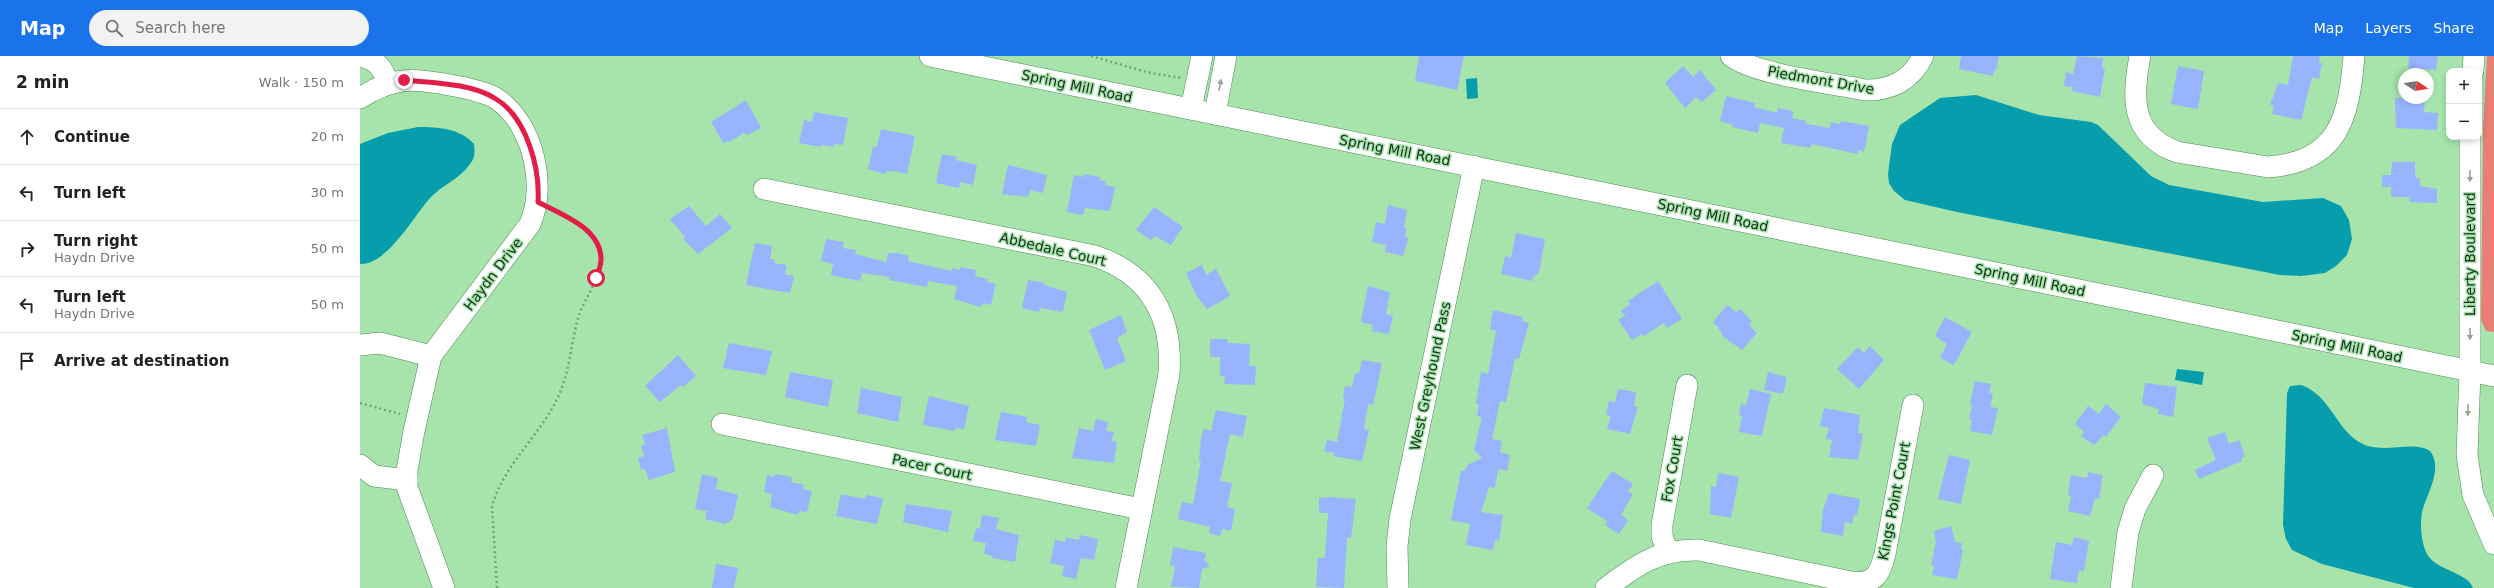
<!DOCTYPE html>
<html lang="en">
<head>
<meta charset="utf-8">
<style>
  :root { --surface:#fff; --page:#f2f2f2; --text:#202124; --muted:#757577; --line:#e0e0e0; --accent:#1a73e8 }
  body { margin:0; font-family:"DejaVu Sans",sans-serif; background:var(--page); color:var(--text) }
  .controls { position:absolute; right:12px; top:12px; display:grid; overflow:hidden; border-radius:8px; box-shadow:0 2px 6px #0003 }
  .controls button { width:36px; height:36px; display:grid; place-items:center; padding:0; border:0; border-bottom:1px solid var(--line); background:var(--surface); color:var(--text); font:20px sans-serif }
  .compass { position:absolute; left:2038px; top:12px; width:36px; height:36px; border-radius:50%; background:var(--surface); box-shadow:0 2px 6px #0003; rotate:102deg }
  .stop { position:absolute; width:12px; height:12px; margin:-9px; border:3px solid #e11d48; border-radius:50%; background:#fff }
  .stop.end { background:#e11d48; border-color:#fff; box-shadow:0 1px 4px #0008 }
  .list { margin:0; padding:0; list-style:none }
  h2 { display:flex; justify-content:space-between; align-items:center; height:52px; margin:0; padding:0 16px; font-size:17px }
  h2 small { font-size:13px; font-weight:400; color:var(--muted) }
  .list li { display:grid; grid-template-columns:26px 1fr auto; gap:12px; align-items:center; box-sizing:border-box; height:56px; padding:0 16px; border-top:1px solid var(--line) }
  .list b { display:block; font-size:15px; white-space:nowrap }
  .list p { margin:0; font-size:13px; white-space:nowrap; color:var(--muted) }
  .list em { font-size:13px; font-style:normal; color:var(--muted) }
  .icon { flex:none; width:22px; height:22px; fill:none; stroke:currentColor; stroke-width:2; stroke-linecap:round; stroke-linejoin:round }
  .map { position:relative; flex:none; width:2134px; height:532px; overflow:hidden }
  header { display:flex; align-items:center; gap:24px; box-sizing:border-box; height:56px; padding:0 20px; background:var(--accent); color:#fff }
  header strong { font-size:19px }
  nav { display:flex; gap:22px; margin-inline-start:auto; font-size:14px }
  .search { width:280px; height:36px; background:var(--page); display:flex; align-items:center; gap:10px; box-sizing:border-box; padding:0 14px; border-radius:22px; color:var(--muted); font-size:15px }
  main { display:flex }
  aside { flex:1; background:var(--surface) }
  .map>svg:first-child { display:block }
</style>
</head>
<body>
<header>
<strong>Map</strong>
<div class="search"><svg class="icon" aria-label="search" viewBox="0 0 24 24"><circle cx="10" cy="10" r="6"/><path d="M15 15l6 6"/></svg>Search here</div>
<nav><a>Map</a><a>Layers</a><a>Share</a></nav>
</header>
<main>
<aside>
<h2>2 min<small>Walk · 150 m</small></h2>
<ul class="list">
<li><svg class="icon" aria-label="ahead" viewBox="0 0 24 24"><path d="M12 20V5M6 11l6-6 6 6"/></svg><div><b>Continue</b></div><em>20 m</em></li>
<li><svg class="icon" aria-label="left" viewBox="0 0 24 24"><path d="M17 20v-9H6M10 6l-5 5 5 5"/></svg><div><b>Turn left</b></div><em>30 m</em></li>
<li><svg class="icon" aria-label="right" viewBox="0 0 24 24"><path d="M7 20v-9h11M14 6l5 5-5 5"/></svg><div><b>Turn right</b><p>Haydn Drive</p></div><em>50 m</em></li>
<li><svg class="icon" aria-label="left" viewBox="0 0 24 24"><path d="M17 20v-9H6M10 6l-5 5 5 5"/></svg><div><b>Turn left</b><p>Haydn Drive</p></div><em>50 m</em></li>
<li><svg class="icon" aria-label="arrive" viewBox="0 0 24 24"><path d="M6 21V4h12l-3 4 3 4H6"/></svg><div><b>Arrive at destination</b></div></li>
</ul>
</aside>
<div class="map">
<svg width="2134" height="532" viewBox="0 0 2134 532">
  <rect width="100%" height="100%" fill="#a6e4ac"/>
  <polygon fill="#e97f74" points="2127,0 2134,0 2134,276 2126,275 2121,264 2123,75"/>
  <g fill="#069dac">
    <polygon points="1117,22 1118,42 1107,43 1106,23"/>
    <polygon points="1616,39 1679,59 1731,66 1738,69 1791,120 1809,129 1903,146 1963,142 1981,150 1989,164 1992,183 1987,199 1976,210 1965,217 1941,220 1920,219 1597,156 1545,144 1534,135 1529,127 1528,118 1532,88 1540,69 1580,42"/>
    <path d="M58 71C77 71 100 72 114 88 115 96 115 102 110 108 100 123 82 129 70 142 54 160 26 210 0 208V88L28 77Z"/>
    <polygon points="1817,313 1844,316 1842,329 1815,324"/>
    <path d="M1941 329C1970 339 1975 371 1999 386 2022 400 2052 383 2070 395 2084 413 2066 439 2062 456 2060 468 2061 485 2066 496 2074 515 2107 515 2113 532H2054L1962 508 1932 494 1926 483 1923 469 1927 337 1930 330Z"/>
  </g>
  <g fill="#97b4fc">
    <polygon points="1059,0 1104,0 1097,34 1055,25"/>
    <polygon points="1601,0 1639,0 1636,14 1634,14 1633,20 1599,13"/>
    <polygon points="1717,0 1743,2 1742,12 1745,12 1740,41 1712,35 1712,31 1704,30 1706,16 1713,18"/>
    <polygon points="1933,0 1960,0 1959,7 1962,7 1959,23 1952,21 1941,64 1912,58 1914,49 1910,49 1918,27 1928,29"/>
    <polygon points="2049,0 2078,0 2076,14 2048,12"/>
    <polygon points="1323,10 1333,21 1340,14 1356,34 1342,46 1336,41 1325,52 1305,27"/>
    <polygon points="1818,10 1844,15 1838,53 1811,48"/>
    <polygon points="1366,40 1395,47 1394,51 1417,57 1418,52 1433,55 1432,62 1446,65 1446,68 1470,72 1471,66 1480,68 1481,65 1509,70 1504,96 1498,94 1498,98 1451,88 1451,92 1421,87 1424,72 1400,67 1398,77 1372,71 1373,69 1360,65"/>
    <polygon points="2035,42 2065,42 2064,56 2078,57 2077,74 2036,72"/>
    <polygon points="386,44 401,72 387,79 384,77 371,85 363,87 351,66"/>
    <polygon points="454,56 488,62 483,89 475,88 474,91 461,89 461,91 439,87 444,64 452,66"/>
    <polygon points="521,73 555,80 547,118 533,115 527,115 525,118 508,113 513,90 517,91"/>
    <polygon points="582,98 597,101 596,104 617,109 613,129 600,126 599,132 576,127"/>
    <polygon points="2032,106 2055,106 2055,116 2056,122 2060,122 2060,130 2077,133 2077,147 2049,146 2050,141 2031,141 2031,131 2022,131 2022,119 2031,119"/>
    <polygon points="648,109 687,119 683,137 670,134 668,141 642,138"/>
    <polygon points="724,118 740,121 739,124 746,125 745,129 755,131 750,155 725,152 723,159 707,156 714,119 724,121"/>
    <polygon points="1028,149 1047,154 1044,172 1047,173 1045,181 1049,181 1043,200 1025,196 1026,189 1012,186 1016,166 1025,168"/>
    <polygon points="329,150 346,170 360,158 372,172 338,198 323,183 325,181 310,163"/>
    <polygon points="794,151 823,171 811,189 795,180 791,184 776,174"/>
    <polygon points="1156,177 1185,183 1179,217 1173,221 1172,225 1141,218 1145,200 1151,202"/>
    <polygon points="466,183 484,186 483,192 496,194 495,198 526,206 528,197 537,197 549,200 548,205 592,215 592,212 600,214 600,211 616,214 615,220 628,223 627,226 636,228 631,249 623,247 621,251 594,243 597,230 568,225 567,231 529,224 530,221 502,217 500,225 471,219 473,208 461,205"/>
    <polygon points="395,187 412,190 410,203 415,204 414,207 427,209 425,218 434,220 430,237 386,229"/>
    <polygon points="842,209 846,219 856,213 870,240 847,253 836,239 826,217"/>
    <polygon points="668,224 685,227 684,229 707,236 703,256 680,252 679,256 662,252"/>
    <polygon points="1298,225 1322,263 1307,272 1304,267 1284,280 1282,278 1272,284 1258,264 1265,260 1261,255 1270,248 1268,245"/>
    <polygon points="1008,230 1030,236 1026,258 1033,260 1029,278 1012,275 1013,269 1001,266"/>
    <polygon points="1367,249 1376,256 1380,253 1392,265 1389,269 1397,277 1382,294 1361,279 1363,278 1358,273 1359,272 1353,266"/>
    <polygon points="1133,254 1163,261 1162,265 1169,267 1159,303 1155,302 1146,346 1140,345 1132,383 1142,385 1140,396 1150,399 1147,415 1138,413 1135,432 1129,431 1121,456 1143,459 1139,485 1135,484 1133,494 1106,489 1110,468 1091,464 1101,415 1104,415 1109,408 1122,402 1114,394 1122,361 1117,360 1119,349 1116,348 1121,316 1128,318 1136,275 1130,273"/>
    <polygon points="761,259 767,276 757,282 766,305 745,314 729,274"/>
    <polygon points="1585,261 1612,276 1594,309 1580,302 1587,288 1575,280"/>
    <polygon points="850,283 867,283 868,287 890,288 889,310 896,310 895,329 864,328 865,320 860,320 860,301 850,301"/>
    <polygon points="369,287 412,295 406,319 363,312"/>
    <polygon points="1510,290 1524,304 1499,333 1477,313 1498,291 1504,297"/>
    <polygon points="318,299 336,320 323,331 321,329 300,346 285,330"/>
    <polygon points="1002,304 1022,307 1013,349 1008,348 1004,373 1009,374 1002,405 973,400 974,397 964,395 967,384 977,386 985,343 983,342 985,330 992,331 995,317 999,318"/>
    <polygon points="430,316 473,324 468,351 425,341"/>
    <polygon points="1408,316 1427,321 1423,338 1404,334"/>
    <polygon points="1615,325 1631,328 1629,337 1633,337 1630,351 1638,352 1632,379 1610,375 1612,364 1609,363 1612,348 1610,348"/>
    <polygon points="1785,327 1817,331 1813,361 1798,358 1799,353 1782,348"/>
    <polygon points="501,332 542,341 538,366 497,357"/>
    <polygon points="1258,333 1276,336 1274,350 1278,351 1270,378 1247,373 1251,360 1246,359 1249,345 1255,346"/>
    <polygon points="1390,333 1411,338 1402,380 1379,376 1382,360 1379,359 1381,348 1386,349"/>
    <polygon points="569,340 609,350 604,373 595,372 595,375 563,369"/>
    <polygon points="1746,348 1761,361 1746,381 1744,379 1734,389 1721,380 1724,376 1715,368 1728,350 1739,358"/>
    <polygon points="1464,352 1500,359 1498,377 1503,377 1498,404 1469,401 1472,384 1466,383 1469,372 1460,370"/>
    <polygon points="856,354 887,360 883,381 870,378 860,425 872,427 867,451 875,453 871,475 862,473 860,480 849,477 850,471 818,463 822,446 833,448 841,405 839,405 841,381 844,373 851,375"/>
    <polygon points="641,356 667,361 666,366 680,369 676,390 635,384"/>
    <polygon points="736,363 748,366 746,375 754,376 752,385 757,386 754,407 712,402 719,372 733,375"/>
    <polygon points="307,372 315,416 289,424 285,413 281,414 278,402 284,400 281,390 285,388 282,379"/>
    <polygon points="1865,376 1869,388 1879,384 1885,400 1881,402 1882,405 1839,423 1835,414 1856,404 1847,382"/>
    <polygon points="1589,399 1610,404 1601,448 1578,443"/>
    <polygon points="1252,415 1273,428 1268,435 1273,438 1261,459 1268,464 1259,478 1245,469 1247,465 1227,452"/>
    <polygon points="1728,416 1743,419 1739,443 1735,442 1730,460 1708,455 1711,440 1708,439 1711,419 1727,422"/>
    <polygon points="1358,417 1379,421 1371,462 1350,458 1351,430 1356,431"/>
    <polygon points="342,418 358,422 356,433 378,439 373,463 365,468 345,463 347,455 335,453"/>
    <polygon points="415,418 432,421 431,426 444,429 443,433 452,435 447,456 439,455 438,459 410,451 412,438 404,436 407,419 414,421"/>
    <polygon points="1469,437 1500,443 1497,459 1494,459 1492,468 1485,466 1483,480 1461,476 1463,454"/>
    <polygon points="481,438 505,443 506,439 523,442 517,468 476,460"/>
    <polygon points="969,441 996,443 991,482 987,482 984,532 956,531 958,502 965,502 968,457 959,457 959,442"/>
    <polygon points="546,448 592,455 588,476 543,466"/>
    <polygon points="622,459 639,462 636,473 659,479 655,506 632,502 633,500 624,498 626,487 613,485 616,472 620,473"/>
    <polygon points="1591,470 1595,486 1602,487 1601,493 1603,494 1597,523 1572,519 1574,510 1571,509 1576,486 1574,475"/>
    <polygon points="720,479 738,483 734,504 721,502 716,523 702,520 704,510 690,507 695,484 705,486 706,481 719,484"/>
    <polygon points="1714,481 1729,485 1724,515 1719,514 1717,527 1690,523 1696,486 1712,489"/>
    <polygon points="813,491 846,497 844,504 850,510 842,513 839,532 811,531 815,510 810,509"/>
    <polygon points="356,508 378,512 374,532 352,532"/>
  </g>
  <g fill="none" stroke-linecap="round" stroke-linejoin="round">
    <g stroke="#4e8a56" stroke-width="22">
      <g id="minor">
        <path d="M0 0C17 4 23 12 28 27"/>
        <polyline points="570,0 1783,247 2134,320"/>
        <path d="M1371 0C1397 19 1471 27 1505 34 1530 35 1552 24 1563 0"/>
        <path d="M1780 0C1772 41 1770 79 1817 96L1908 111C1979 106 1989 61 1994 0"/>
        <polyline points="2113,15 2114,0"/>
        <path d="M0 42C14 33 26 27 42 25 60 22 122 33 137 43 173 68 187 129 170 168L71 300 54 375 47 414V431L84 532"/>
        <polyline points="831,53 842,0"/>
        <polyline points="855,58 866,0"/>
        <polyline points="2110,81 2110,316 2107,399 2113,439 2134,488"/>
        <path d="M404 133 735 200C791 219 813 261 809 318L766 532"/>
        <polyline points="0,289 20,287 71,300"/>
        <polyline points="362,368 781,453"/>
        <polyline points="0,409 14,420 47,424"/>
        <polyline points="1308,497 1302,480 1302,469 1327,329"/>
        <polyline points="1038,532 1037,490 1040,463 1114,110"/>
        <path d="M1246 532C1277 509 1298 493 1339 494L1491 526C1516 528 1519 519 1525 498L1553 349"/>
        <polyline points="1761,532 1768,476 1775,453 1793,419"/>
      </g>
    </g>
    <g stroke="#73a378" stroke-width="2.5" stroke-dasharray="2 3" stroke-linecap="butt">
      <polyline points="731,0 786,16 821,22"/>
      <polyline points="0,347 40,358"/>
      <path d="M137 532 132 450C144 408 181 379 199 339 210 315 211 285 219 259 223 247 231 236 236 223 251 185 222 169 192 154"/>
    </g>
    <use href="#minor" stroke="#fff" stroke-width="21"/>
  </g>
  <defs><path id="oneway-solid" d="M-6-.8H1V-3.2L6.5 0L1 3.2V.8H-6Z"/></defs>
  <g fill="#97a298">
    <use href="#oneway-solid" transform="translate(860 29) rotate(-79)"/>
    <use href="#oneway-solid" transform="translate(2110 120) rotate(90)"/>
    <use href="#oneway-solid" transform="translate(2110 278) rotate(90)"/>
    <use href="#oneway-solid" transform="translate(2108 354) rotate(92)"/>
  </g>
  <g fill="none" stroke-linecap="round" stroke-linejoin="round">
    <path stroke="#e11d48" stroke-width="5" d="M44 24C73 27 111 27 136 43 167 62 180 112 178 146 200 158 242 172 241 204 241 210 238 217 236 222"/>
  </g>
  <g text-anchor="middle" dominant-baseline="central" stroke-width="3" stroke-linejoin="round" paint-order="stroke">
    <g font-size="14" fill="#17301b" stroke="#a6e4ac">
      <text transform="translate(1461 24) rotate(10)">Piedmont Drive</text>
      <text transform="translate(717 30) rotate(12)">Spring Mill Road</text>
      <text transform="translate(1035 94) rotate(11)">Spring Mill Road</text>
      <text transform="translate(1353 159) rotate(12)">Spring Mill Road</text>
      <text transform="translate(693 193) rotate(13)">Abbedale Court</text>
      <text transform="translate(2110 198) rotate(-90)">Liberty Boulevard</text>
      <text transform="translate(133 218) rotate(-53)">Haydn Drive</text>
      <text transform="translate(1670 224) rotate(12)">Spring Mill Road</text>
      <text transform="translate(1987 290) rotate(12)">Spring Mill Road</text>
      <text transform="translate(1070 320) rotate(-78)">West Greyhound Pass</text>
      <text transform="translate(572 411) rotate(12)">Pacer Court</text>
      <text transform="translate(1312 413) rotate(-80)">Fox Court</text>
      <text transform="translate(1534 445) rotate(-79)">Kings Point Court</text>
    </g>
  </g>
</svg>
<div class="controls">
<button>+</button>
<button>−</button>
</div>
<svg class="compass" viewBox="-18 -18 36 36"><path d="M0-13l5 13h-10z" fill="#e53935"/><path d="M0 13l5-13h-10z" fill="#757577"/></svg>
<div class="stop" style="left:236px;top:222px"></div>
<div class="stop end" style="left:44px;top:24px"></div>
</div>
</main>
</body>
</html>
